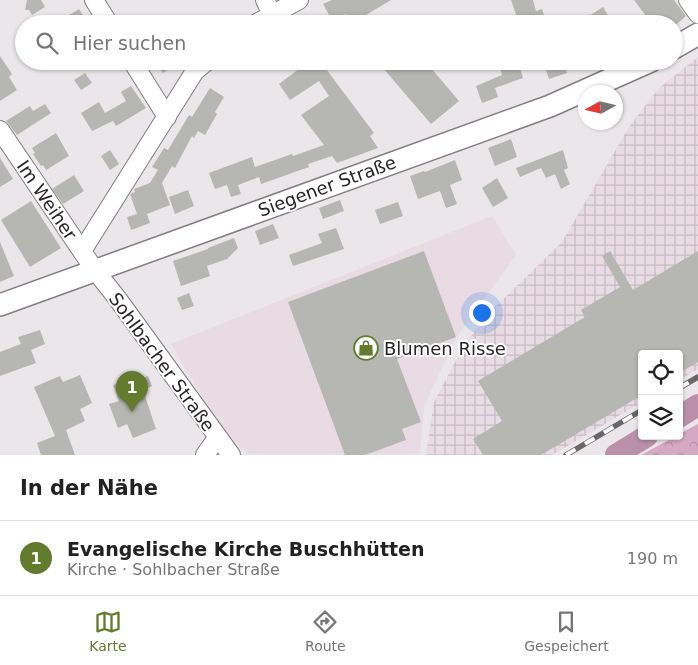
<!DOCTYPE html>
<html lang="de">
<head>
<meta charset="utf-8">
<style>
  :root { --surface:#fff; --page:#f2f2f2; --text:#222; --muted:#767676; --line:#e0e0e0; --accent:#637b2d }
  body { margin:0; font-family:"DejaVu Sans",sans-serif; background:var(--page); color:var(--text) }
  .controls { position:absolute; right:15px; bottom:15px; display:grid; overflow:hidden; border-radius:5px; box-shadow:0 1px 4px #0004 }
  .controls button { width:45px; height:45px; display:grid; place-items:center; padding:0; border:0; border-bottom:1px solid var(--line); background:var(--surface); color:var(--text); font:25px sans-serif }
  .compass { position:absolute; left:578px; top:85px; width:45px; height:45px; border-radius:50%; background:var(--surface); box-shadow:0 1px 4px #0004; rotate:262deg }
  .you { position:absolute; left:481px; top:312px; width:18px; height:18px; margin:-12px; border:4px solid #fff; border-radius:50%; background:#1a73e8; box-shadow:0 0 0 8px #1a73e833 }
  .badge { display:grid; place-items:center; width:32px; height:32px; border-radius:50%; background:var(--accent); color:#fff; font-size:16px; font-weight:700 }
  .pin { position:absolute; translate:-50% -41px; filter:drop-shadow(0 1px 2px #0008) }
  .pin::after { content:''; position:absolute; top:26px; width:18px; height:15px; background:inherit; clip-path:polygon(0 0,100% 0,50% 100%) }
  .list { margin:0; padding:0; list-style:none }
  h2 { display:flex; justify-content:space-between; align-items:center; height:65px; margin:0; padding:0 20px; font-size:21px }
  h2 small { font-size:16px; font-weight:400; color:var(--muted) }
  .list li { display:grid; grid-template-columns:32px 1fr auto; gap:15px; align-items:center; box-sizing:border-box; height:75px; padding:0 20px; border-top:1px solid var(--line) }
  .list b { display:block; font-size:19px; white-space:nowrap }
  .list p { margin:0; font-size:16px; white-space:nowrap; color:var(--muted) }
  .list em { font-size:16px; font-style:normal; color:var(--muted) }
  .icon { flex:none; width:28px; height:28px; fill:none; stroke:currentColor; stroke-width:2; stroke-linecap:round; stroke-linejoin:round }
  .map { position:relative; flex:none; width:698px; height:455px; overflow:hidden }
  .search { position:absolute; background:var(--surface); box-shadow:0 1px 4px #0004; left:15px; right:15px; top:15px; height:55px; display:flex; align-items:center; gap:12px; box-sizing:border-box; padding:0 18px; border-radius:28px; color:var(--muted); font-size:19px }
  .sheet { height:140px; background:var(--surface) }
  nav { display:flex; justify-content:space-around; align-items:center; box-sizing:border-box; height:70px; border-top:1px solid var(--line); background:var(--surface); font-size:14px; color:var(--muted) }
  nav a { display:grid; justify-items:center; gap:2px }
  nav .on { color:var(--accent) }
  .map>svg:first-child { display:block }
</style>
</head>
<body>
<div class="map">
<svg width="698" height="455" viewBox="0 0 698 455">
  <defs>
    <pattern id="industrial-grid" width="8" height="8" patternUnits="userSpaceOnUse" patternTransform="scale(1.25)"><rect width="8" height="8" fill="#e8dbe3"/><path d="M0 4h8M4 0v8" fill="none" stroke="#c7bcc3"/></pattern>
    <pattern id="forest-crowns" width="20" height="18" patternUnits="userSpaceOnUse" patternTransform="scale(1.25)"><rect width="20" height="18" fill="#d5a9c3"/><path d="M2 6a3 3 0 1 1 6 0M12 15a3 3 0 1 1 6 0" fill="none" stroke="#b791a7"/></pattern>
  </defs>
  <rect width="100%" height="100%" fill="#ebe6e9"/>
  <polygon fill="#e8dbe3" points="492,216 516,255 456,338 424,406 420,455 248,455 216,421 171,344"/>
  <polygon fill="url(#industrial-grid)" points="698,57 698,369 679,380 679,354 642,354 642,402 552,455 426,455 434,402 464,345 491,311 562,242 629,127 659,88"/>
  <polygon fill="url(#forest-crowns)" points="698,424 698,455 641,455 676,436 679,436 679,434"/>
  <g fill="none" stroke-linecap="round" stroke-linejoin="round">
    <g stroke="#bb90aa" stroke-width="22">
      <polyline points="679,417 698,405"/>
      <polyline points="616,455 647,436"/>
    </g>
  </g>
  <g fill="#b6b7b3">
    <polygon points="27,0 41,0 45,7 32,15 29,10 25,10"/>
    <polygon points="332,0 391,0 351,24 346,14 333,22 323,4"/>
    <polygon points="511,0 533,0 536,11 542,9 547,24 527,24 524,15 517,17"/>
    <polygon points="634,0 674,0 686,16 677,24 652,24"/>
    <polygon points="603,7 609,17 598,24 594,24 589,16"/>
    <polygon points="79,9 88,24 70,24 66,17"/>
    <polygon points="0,56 12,74 9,77 17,90 0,101"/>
    <polygon points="155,61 181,61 163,73"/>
    <polygon points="298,61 320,61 374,133 370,136 378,148 337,163 332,156 308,164 309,167 261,184 259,177 238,185 241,194 231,197 227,185 215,189 209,173 252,157 255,167 292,154 293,156 324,145 301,115 329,96 319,81 290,100 279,84 300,68"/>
    <polygon points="377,61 425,61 459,101 431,124"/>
    <polygon points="543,61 563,61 567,73 549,79"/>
    <polygon points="518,62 523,78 495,88 498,97 482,103 476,86 502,75 500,68"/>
    <polygon points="85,73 92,83 81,90 74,80"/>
    <polygon points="131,86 146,108 116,126 113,121 92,131 81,113 99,102 105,113 126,101 121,92"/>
    <polygon points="210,88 224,97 215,112 217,114 205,135 198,131 194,138 192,136 175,168 172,166 162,183 170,205 147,214 150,223 131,230 127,217 137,214 130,194 135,192 134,189 150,183 158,170 152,167 164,148 168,150 189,115 192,117"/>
    <polygon points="45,104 51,113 17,135 6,121 30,106 33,111"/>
    <polygon points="56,133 69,156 46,170 43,165 41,166 33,154 35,153 32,148"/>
    <polygon points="511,139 517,157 495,166 488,148"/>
    <polygon points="110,150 119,164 110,170 101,156"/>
    <polygon points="563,150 568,168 564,170 570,184 561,189 555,174 546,178 541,168 520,177 516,168"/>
    <polygon points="0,158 13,179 0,187"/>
    <polygon points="455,160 462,180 450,185 457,204 446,208 440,191 418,199 410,176 424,171 425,172"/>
    <polygon points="74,175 84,191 63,204 52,189"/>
    <polygon points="497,178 508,198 493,207 482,188"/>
    <polygon points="188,190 194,206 175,214 169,197"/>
    <polygon points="340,200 344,211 323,219 319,208"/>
    <polygon points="31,201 61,248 30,267 1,220"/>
    <polygon points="398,202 403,216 380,224 375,210"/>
    <polygon points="273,224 279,238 260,245 255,231"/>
    <polygon points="336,228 344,249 293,266 289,255 322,243 318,234"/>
    <polygon points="234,238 238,248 227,259 207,266 210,276 181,286 173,261 208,249 208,248"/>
    <polygon points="0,242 14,276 0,282"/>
    <polygon points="424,251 456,337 397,359 421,422 402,429 406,440 365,455 345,455 288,302"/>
    <polygon points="610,251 633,290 698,251 698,362 679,373 679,354 642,354 642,395 541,455 483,455 473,439 502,421 478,381 585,317 581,310 620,287 602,256"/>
    <polygon points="189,293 194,306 182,310 177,298"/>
    <polygon points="40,330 45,344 31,350 36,363 0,376 0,352 21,344 18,337"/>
    <polygon points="80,375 92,403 80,409 85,421 66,430 75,455 41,455 37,443 55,436 34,387 60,376 63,382"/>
    <polygon points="138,376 139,379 148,376 152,386 143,390 156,429 133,438 127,424 118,428 109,404 119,401 113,385"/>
  </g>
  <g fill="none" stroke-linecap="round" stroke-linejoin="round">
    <g stroke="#827e80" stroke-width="20">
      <g id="minor">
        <polyline points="94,0 109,24"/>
        <polyline points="265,0 272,14"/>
        <polyline points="688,0 698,14"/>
        <polyline points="255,24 299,0"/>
        <polyline points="132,61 167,117"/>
        <polyline points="0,130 94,269 117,298 231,455"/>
        <polyline points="82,251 195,71 207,61"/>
        <polyline points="205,455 217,438"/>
      </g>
    </g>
    <g stroke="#827e80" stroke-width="24">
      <g id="major">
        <polyline points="674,48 698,34"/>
        <polyline points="0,305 550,106 651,61"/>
      </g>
    </g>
    <use href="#minor" stroke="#fff" stroke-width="18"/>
    <use href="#major" stroke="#fff" stroke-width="21"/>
    <g stroke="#696668" stroke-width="5.5">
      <g id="rail">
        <polyline points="679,388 698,377"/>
        <polyline points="566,455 642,410"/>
      </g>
    </g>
    <use href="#rail" stroke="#fff" stroke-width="4" stroke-dasharray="11" stroke-linecap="butt"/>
  </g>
  <defs>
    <g id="shop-ring" transform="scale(1.25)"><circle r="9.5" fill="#fff" stroke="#637b2d" stroke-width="1.5"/><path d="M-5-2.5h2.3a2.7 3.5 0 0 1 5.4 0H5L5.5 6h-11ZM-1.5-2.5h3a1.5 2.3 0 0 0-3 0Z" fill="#637b2d"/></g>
  </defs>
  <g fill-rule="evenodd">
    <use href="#shop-ring" x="366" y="348"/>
  </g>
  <g text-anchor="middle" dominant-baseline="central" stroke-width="4" stroke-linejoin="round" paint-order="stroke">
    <g font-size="18" fill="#272526" stroke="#fff">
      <text transform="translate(327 186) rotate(-20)">Siegener Straße</text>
      <text transform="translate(47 200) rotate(56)">Im Weiher</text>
      <text transform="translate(162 362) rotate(54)">Sohlbacher Straße</text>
    </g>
    <g font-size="18" fill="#272526" stroke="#fff" text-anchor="start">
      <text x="384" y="348">Blumen Risse</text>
    </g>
  </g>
</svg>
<div class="controls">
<button><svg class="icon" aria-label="locate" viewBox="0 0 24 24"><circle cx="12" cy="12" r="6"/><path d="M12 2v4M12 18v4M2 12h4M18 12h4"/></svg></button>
<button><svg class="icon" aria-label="layers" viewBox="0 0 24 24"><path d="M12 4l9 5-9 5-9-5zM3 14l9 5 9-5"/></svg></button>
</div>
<svg class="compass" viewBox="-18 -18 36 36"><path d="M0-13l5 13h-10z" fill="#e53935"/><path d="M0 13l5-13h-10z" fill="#767676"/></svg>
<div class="you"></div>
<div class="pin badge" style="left:132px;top:412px">1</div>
<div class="search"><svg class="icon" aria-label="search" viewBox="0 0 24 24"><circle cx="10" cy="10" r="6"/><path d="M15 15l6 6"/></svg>Hier suchen</div>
</div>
<section class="sheet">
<h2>In der Nähe<small></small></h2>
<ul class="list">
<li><span class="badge">1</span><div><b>Evangelische Kirche Buschhütten</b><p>Kirche · Sohlbacher Straße</p></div><em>190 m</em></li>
</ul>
</section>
<nav>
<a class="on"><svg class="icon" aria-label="map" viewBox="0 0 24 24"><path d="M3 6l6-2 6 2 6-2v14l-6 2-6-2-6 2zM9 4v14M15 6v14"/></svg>Karte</a>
<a><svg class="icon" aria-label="directions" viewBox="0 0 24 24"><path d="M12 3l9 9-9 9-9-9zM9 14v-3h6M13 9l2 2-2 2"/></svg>Route</a>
<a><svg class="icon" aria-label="saved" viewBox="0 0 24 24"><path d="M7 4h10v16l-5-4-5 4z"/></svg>Gespeichert</a>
</nav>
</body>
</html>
